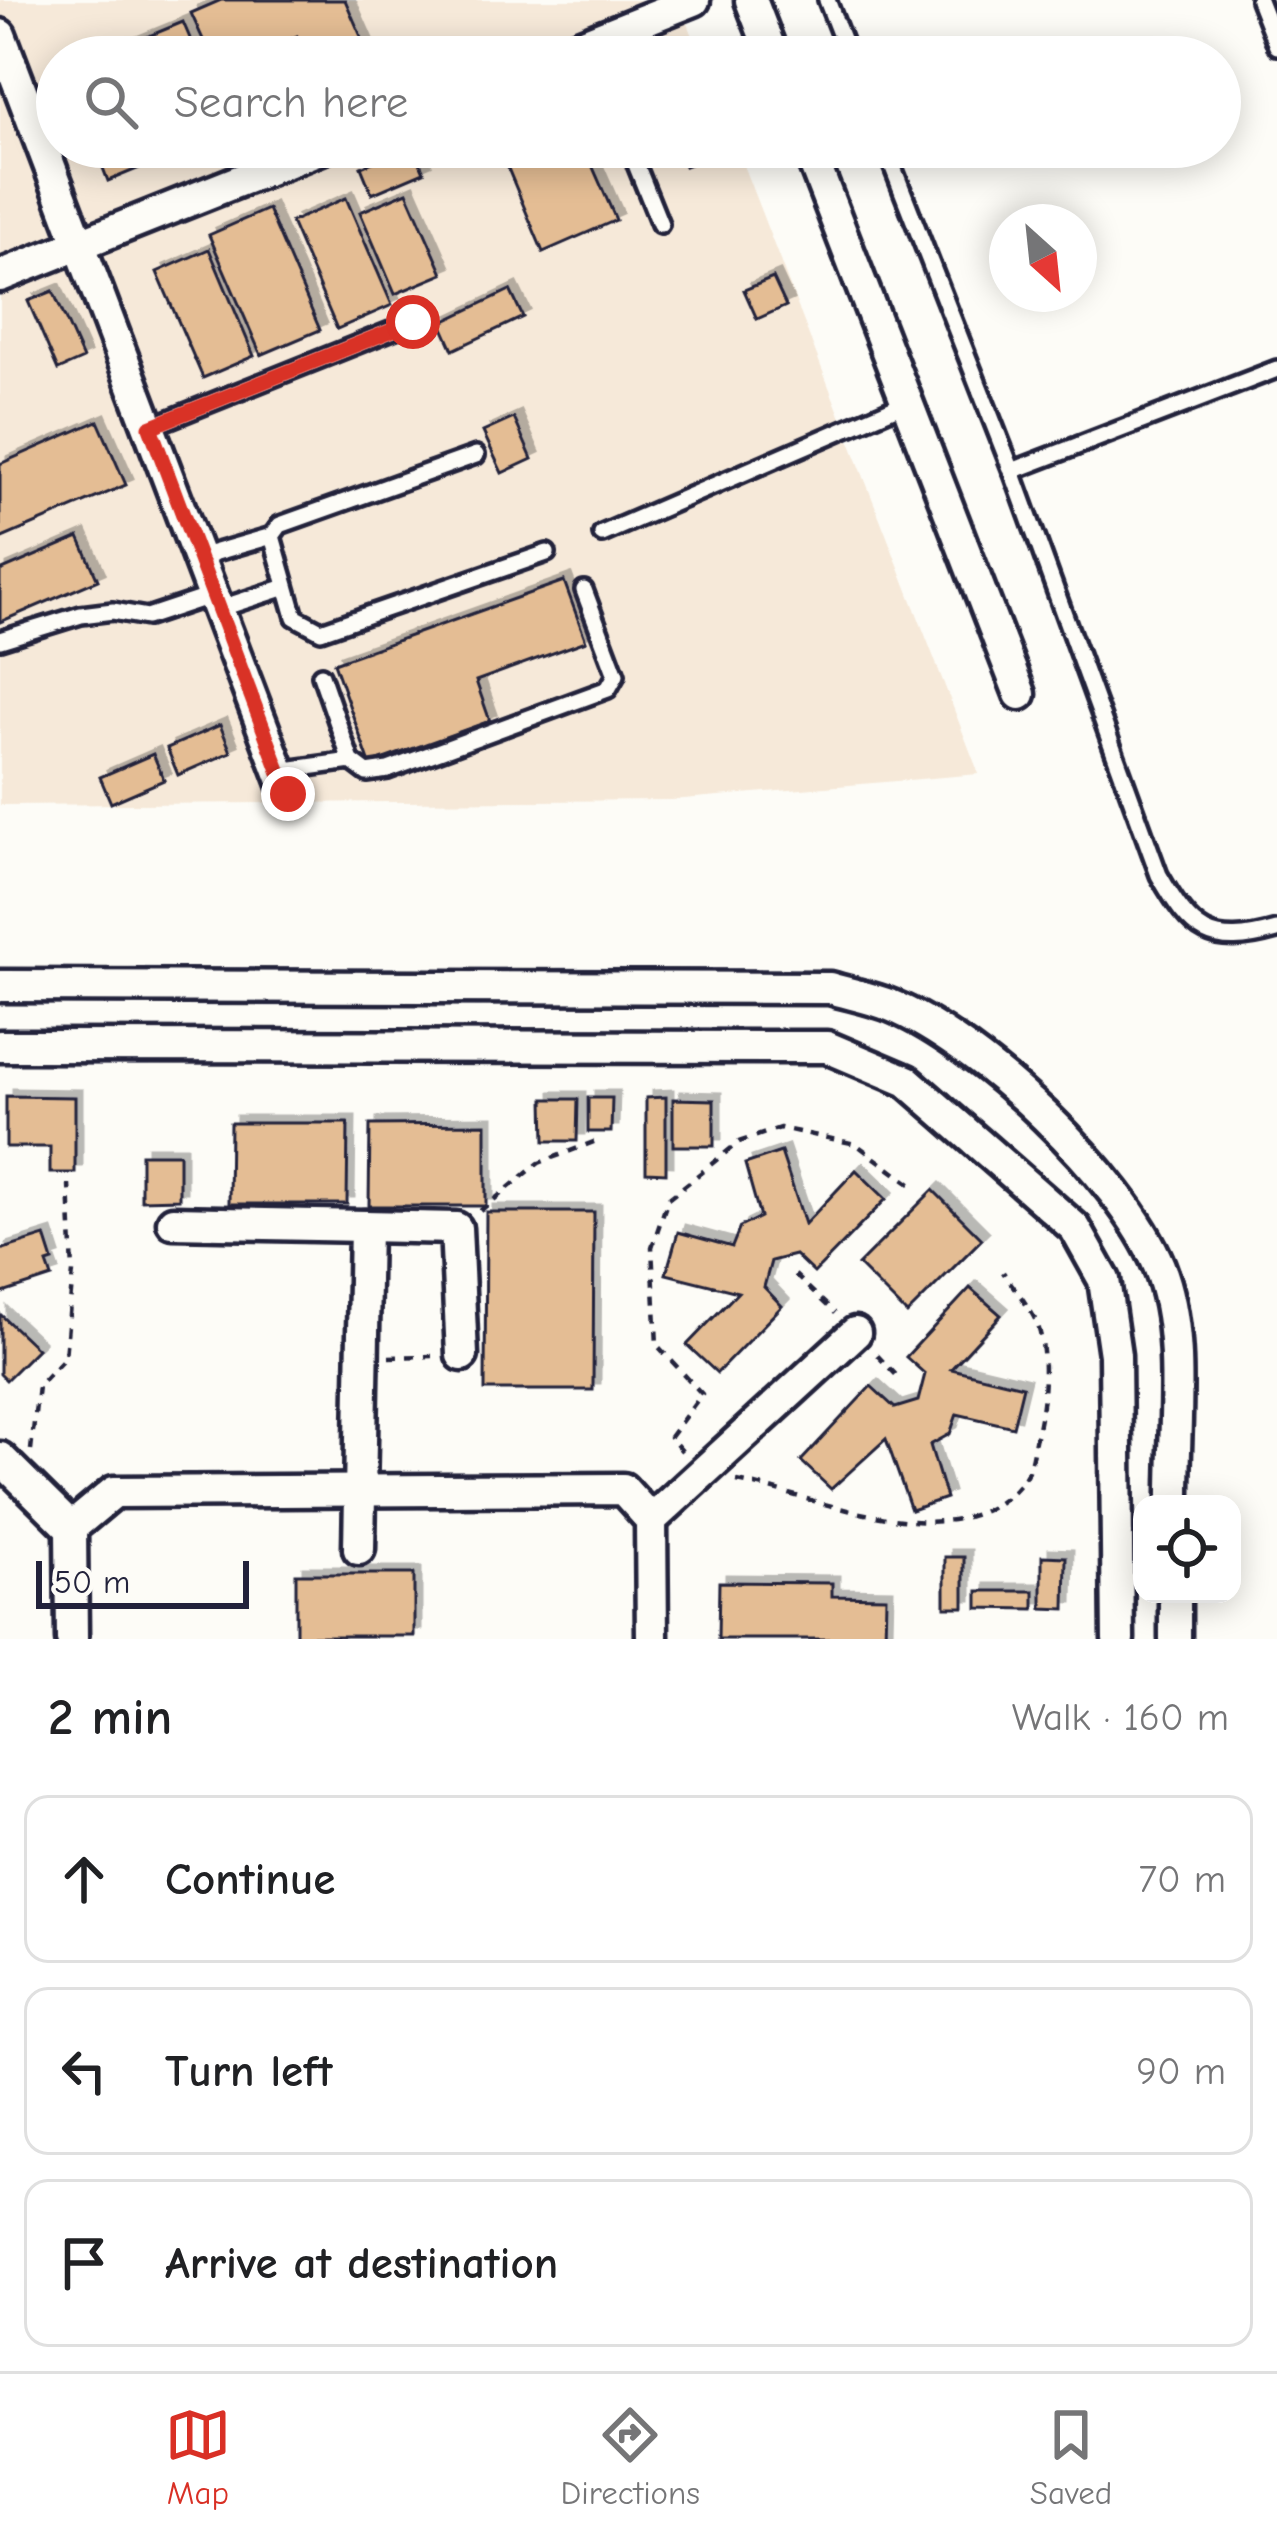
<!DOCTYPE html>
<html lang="en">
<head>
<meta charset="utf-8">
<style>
  :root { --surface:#fff; --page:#f2f2f2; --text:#202124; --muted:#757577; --line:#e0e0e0; --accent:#d93025 }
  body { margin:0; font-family:"Comic Neue",sans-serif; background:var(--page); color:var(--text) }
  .controls { position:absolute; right:36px; bottom:36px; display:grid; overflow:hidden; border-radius:24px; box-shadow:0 6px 30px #0003 }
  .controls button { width:108px; height:108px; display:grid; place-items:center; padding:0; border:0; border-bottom:3px solid var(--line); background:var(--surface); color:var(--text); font:60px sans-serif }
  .compass { position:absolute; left:989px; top:204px; width:108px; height:108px; border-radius:50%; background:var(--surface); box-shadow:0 6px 30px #0003; rotate:153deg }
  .scale { position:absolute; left:36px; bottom:30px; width:213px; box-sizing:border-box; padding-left:12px; border:6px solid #22223b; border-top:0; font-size:33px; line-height:42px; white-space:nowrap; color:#22223b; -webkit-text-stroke:9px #fdfcf7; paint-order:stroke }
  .stop { position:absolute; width:36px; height:36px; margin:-27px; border:9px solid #d93025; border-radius:50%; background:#fff }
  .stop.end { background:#d93025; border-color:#fff; box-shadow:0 3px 12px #0008 }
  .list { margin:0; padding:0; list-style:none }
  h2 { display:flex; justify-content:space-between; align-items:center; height:156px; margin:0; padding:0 48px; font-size:51px }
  h2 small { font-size:39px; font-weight:400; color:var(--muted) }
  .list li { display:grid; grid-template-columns:78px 1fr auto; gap:36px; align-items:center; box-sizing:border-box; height:168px; margin:0 24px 24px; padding:0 24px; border:3px solid var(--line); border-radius:24px }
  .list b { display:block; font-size:45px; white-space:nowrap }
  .list em { font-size:39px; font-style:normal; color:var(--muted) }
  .icon { flex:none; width:66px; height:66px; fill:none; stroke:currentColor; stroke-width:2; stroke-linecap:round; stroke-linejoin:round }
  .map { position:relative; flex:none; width:1277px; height:1639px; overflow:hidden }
  .search { position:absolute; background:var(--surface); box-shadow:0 6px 30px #0003; left:36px; right:36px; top:36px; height:132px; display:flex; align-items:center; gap:30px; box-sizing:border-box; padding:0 42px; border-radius:66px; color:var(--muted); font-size:45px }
  .sheet { height:732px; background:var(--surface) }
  nav { display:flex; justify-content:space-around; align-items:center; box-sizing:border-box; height:168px; border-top:3px solid var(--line); background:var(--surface); font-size:33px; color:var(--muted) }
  nav a { display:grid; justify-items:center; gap:6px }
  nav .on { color:var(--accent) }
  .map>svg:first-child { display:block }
</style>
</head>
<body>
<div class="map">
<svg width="1277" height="1639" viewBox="0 0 1277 1639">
  <defs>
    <filter id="shadow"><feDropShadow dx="7" dy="-7" stdDeviation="0" flood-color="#0004"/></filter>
  </defs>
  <rect width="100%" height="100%" fill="#fdfcf7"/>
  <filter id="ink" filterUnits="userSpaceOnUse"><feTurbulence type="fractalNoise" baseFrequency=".00833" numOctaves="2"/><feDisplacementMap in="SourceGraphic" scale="24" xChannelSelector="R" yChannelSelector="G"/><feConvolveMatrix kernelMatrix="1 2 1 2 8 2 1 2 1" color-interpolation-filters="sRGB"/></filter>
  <g filter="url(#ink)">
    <polygon fill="#f6e9d9" points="0,0 679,0 701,57 57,57 57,147 736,147 979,774 672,800 0,805"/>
    <g fill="#e4bd94" stroke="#22223b" stroke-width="3" filter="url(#shadow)">
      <polygon points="221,0 345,0 370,57 306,57 297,36 248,57 211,57 191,13"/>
      <polygon points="183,22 198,57 98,57"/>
      <polygon points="95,147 190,147 108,181"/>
      <polygon points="407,147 413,147 424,172 372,194 361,167"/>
      <polygon points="499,147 584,147 616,220 543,252"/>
      <polygon points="677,147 728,147 729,149 685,166"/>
      <polygon points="407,192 443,274 395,294 360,212"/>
      <polygon points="346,198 392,305 337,329 291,222"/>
      <polygon points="268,209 320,330 261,355 209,235"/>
      <polygon points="209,249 254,356 203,378 157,272"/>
      <polygon points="773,278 786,306 757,319 744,290"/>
      <polygon points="510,290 523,317 453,350 441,323"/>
      <polygon points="53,291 83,359 58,370 28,301"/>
      <polygon points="514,418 532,459 502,473 483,432"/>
      <polygon points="98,421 126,485 0,539 0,464"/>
      <polygon points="79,537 98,580 0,622 0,571"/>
      <polygon points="564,581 586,641 476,681 490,721 370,764 334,663"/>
      <polygon points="220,725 231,752 178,775 167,748"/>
      <polygon points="153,754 164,780 111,803 100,777"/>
      <polygon points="6,1096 75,1097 75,1173 50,1173 50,1147 6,1147"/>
      <polygon points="666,1097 666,1173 646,1172 646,1098"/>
      <polygon points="588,1098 612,1098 611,1132 588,1132"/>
      <polygon points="544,1099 578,1099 577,1141 545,1141"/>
      <polygon points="673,1099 714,1100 714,1146 673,1146"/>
      <polygon points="230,1123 348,1123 347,1204 229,1204"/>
      <polygon points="486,1124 486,1206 369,1206 370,1125"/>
      <polygon points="781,1152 805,1224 856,1170 886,1199 814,1273 795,1255 771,1261 764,1287 782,1306 717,1373 687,1345 738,1292 666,1274 678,1232 732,1247 740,1227 760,1217 745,1164"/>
      <polygon points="141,1154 179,1154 179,1199 141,1200"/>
      <polygon points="933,1190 982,1239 907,1314 858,1265"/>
      <polygon points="486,1212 594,1212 593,1390 485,1390"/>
      <polygon points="45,1236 53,1261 47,1263 52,1277 0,1294 0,1250"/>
      <polygon points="970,1288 1001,1315 951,1369 1023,1386 1013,1427 957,1414 950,1434 930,1445 946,1498 911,1510 886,1439 831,1489 801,1461 871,1386 895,1408 918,1401 925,1374 906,1357"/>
      <polygon points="0,1314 37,1349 6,1380 0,1374"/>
      <polygon points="1042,1556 1066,1557 1065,1609 1042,1608"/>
      <rect x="945" y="1557" width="19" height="50"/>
      <rect x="296" y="1574" width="118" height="62"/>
      <polygon points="719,1582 832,1583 832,1596 886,1597 885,1639 718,1639"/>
      <polygon points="978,1591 1034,1591 1034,1609 978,1608"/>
    </g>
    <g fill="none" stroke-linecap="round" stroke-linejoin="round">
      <g stroke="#22223b" stroke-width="24">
        <g id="lane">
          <polyline points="827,0 849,57"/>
          <polyline points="1259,0 1277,46"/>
          <polyline points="629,147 660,224"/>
          <path d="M885 147 1012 471 1159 875C1192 933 1210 949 1277 930"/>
          <polyline points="150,427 413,322"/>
          <polyline points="476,455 280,525 272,536 295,617 321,631 547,553"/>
          <polyline points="1012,471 1277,369"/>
          <polyline points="602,534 907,402"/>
          <polyline points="199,557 272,536"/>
          <polyline points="218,609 286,587"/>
          <polyline points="0,640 81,615 113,611 147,617 213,595"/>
          <polyline points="321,675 351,761 367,773 388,770 608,689 616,675 584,590"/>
          <polyline points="279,771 351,761"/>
        </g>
      </g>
      <g stroke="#22223b" stroke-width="39">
        <g id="street">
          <polyline points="751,0 773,57"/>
          <polyline points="0,35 288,794"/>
          <polyline points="551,57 694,0"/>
          <polyline points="808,147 1020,694"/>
          <polyline points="0,276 324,147"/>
          <path d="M0 986 830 988C850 994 872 998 892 1006 981 1043 1122 1176 1159 1266 1187 1335 1173 1430 1174 1504"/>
          <polyline points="0,1046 827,1047 907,1081 1075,1228 1104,1280 1115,1355 1118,1639"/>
          <polyline points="173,1222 365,1226 359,1549"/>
          <polyline points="365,1226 456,1228 462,1355"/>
          <polyline points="0,1458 71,1528"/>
          <polyline points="651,1520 855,1333"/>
          <polyline points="1175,1594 1175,1639"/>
          <polyline points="72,1639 71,1528 114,1492 623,1489 651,1520 652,1639"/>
        </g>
      </g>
      <g stroke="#22223b" stroke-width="4.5" stroke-dasharray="9 9" stroke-linecap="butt">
        <polyline points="480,1211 539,1163 599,1140"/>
        <polyline points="795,1275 835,1313"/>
        <polyline points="877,1355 898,1377"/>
        <polyline points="389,1357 432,1356"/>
        <polyline points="31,1450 38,1386 65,1357 73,1272 69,1184"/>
        <polyline points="682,1451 670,1437 702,1394 657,1345 652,1247 668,1199 739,1142 780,1128 856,1144 917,1189"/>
        <path d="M737 1481C819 1496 958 1565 1023 1480 1031 1470 1033 1449 1036 1436 1044 1407 1048 1356 1038 1326 1031 1308 1014 1288 1003 1272"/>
      </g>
      <use href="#lane" stroke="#fdfcf7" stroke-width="15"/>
      <use href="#street" stroke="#fdfcf7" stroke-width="30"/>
    </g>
  </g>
  <g fill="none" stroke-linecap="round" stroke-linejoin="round" filter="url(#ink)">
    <polyline stroke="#d93025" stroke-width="15" points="288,794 150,427 413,322"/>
  </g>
</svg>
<div class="controls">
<button><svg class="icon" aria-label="locate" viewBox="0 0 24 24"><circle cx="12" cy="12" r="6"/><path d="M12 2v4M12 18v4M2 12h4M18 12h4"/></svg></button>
</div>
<svg class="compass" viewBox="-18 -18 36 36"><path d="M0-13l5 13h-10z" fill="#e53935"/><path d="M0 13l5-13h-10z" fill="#757577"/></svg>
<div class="scale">50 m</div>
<div class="stop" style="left:413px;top:322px"></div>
<div class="stop end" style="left:288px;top:794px"></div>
<div class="search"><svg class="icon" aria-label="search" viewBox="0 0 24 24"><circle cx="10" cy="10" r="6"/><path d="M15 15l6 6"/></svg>Search here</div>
</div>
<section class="sheet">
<h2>2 min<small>Walk · 160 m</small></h2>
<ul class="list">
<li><svg class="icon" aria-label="ahead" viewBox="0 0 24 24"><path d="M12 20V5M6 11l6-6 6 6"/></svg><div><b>Continue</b></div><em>70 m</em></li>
<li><svg class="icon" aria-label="left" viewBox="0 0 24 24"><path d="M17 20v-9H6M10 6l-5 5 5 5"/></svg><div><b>Turn left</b></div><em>90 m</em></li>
<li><svg class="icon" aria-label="arrive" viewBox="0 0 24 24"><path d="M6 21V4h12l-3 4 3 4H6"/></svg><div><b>Arrive at destination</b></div></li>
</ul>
</section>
<nav>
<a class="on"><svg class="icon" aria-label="map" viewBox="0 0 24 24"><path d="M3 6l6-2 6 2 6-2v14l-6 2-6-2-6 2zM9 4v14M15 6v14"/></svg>Map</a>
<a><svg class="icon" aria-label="directions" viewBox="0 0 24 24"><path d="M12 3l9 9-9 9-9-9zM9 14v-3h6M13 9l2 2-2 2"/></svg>Directions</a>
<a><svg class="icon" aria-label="saved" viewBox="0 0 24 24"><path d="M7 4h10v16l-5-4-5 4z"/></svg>Saved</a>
</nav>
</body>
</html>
